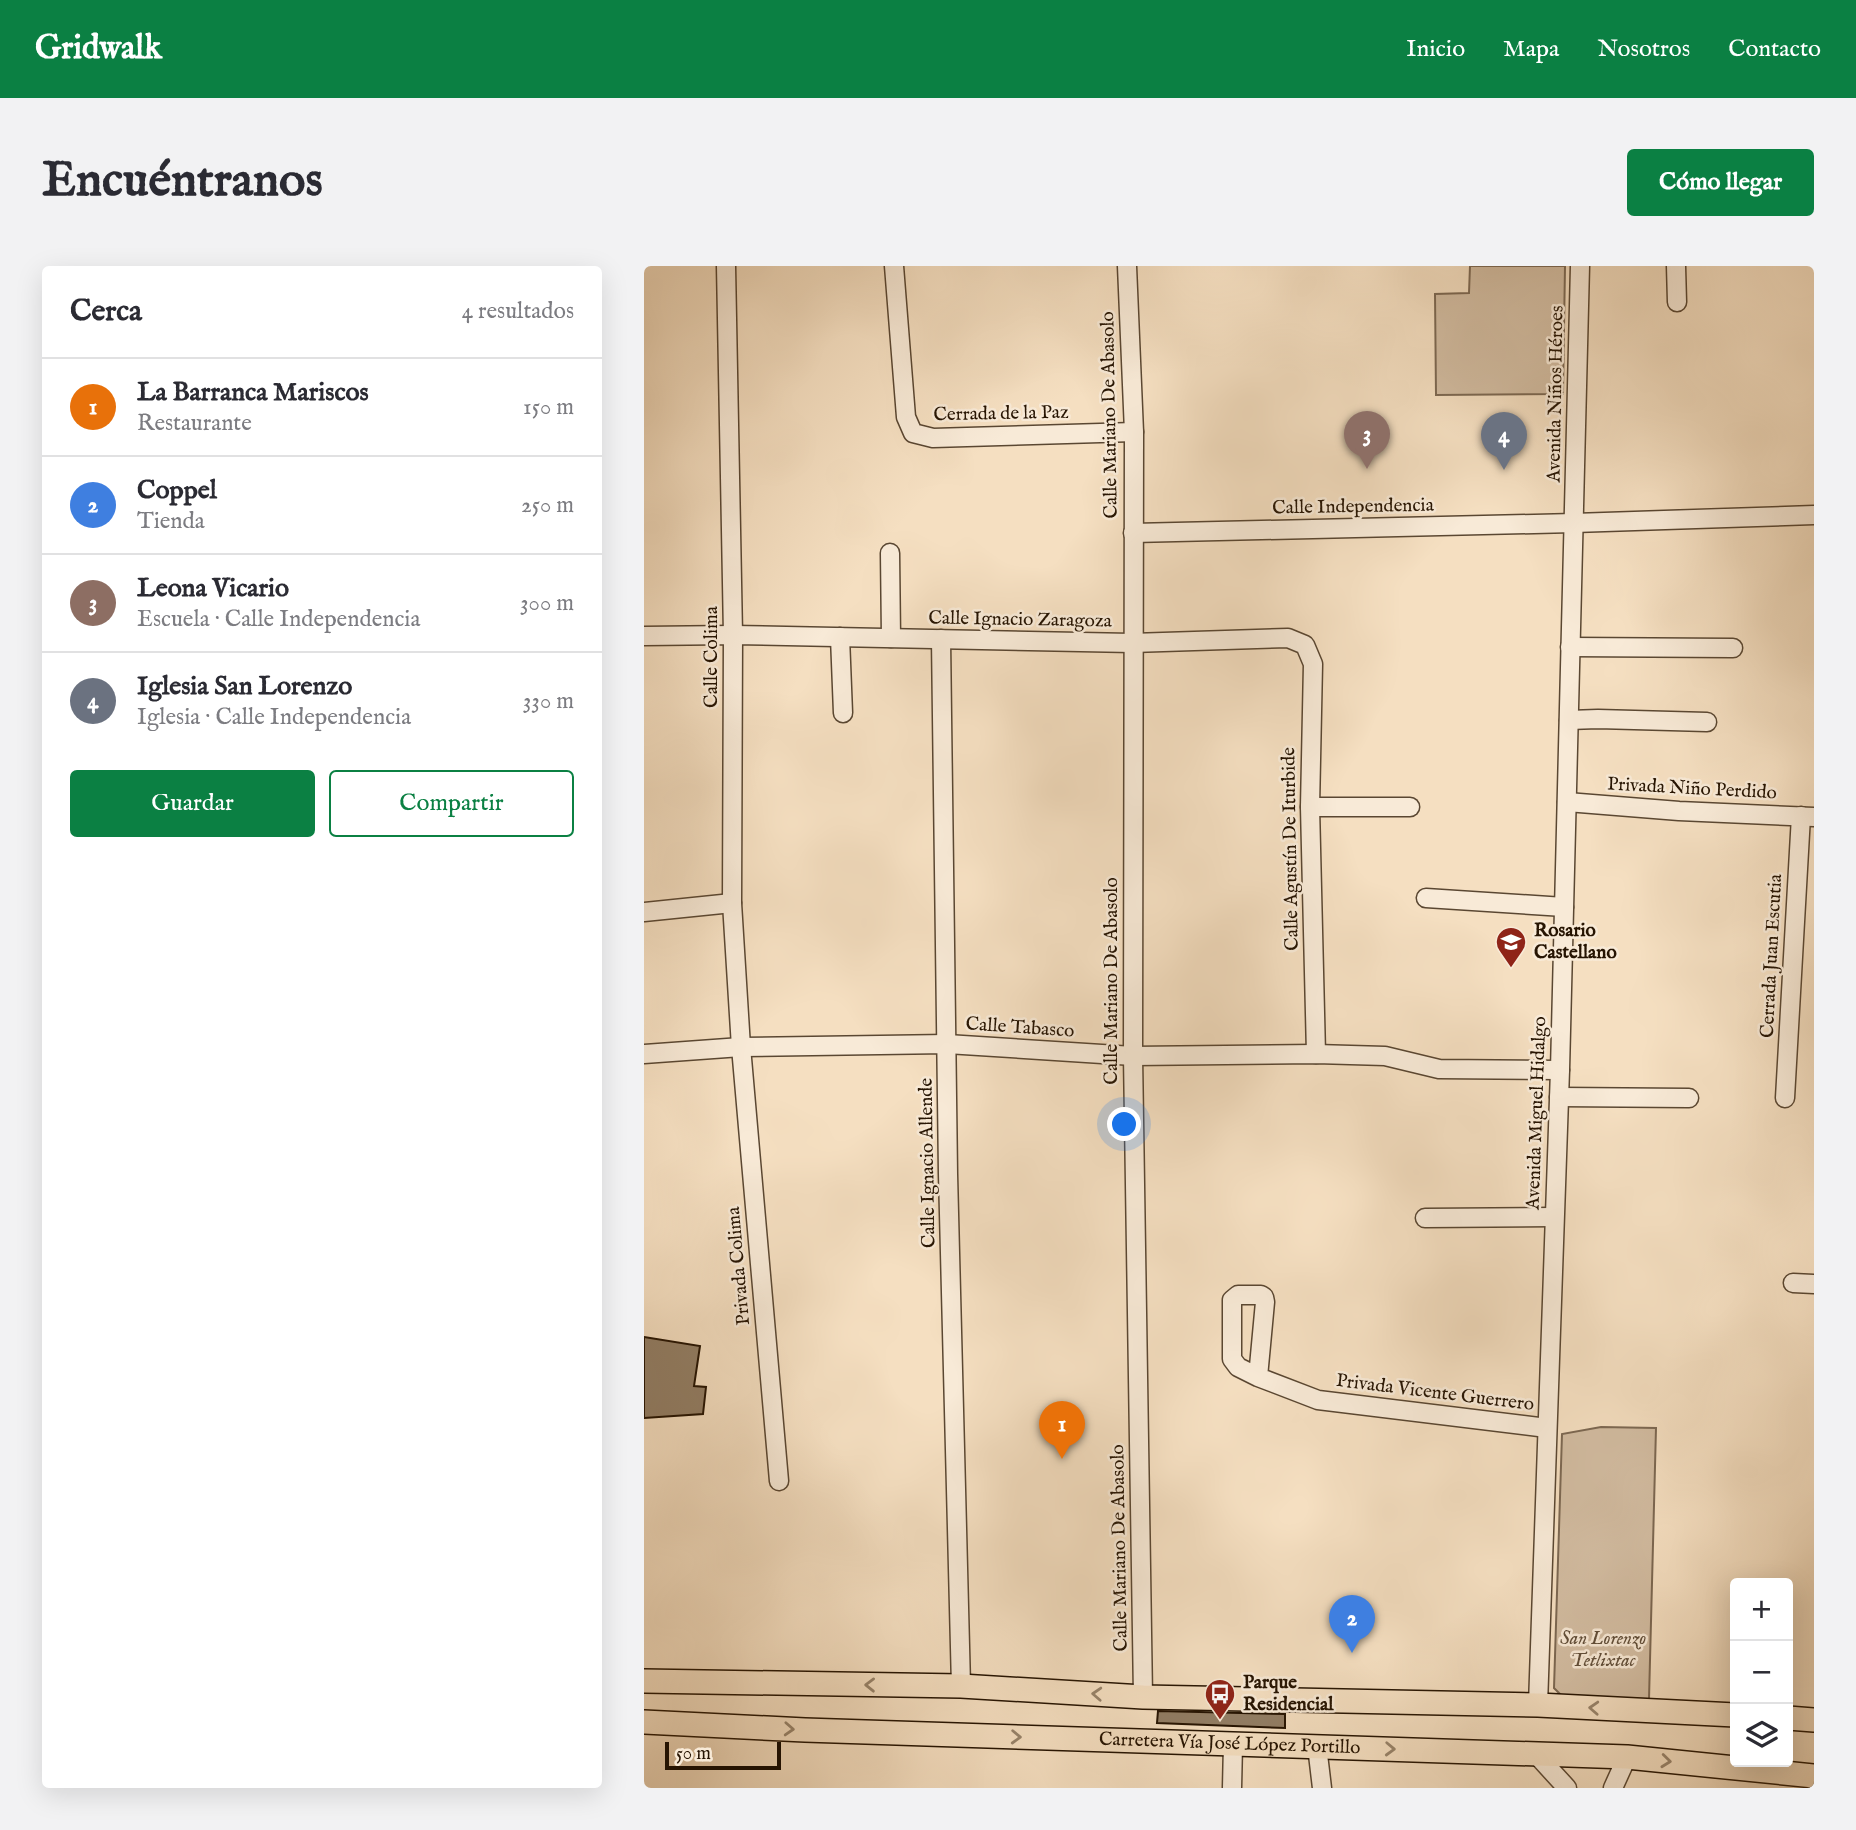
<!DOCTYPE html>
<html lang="es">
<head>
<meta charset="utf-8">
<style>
  :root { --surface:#fff; --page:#f2f2f3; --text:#2b2b33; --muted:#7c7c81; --line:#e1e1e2; --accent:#0b8043 }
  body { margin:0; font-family:"IM FELL English",serif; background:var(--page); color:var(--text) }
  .controls { position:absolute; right:21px; bottom:21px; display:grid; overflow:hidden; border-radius:7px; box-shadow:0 7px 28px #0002 }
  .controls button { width:63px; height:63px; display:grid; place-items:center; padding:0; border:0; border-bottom:2px solid var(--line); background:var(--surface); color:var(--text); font:35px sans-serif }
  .scale { position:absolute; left:21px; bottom:18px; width:116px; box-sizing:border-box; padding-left:7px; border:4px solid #261402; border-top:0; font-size:19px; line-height:24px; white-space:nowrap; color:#261402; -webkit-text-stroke:5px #f8ead7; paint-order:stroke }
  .you { position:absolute; left:481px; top:859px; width:24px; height:24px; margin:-18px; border:5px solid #fff; border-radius:50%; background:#1a73e8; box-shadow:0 0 0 10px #1a73e833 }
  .badge { display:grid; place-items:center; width:46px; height:46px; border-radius:50%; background:var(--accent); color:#fff; font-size:23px; font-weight:700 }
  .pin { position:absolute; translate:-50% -58px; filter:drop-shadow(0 2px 4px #0008) }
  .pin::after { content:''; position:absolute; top:37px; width:24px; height:21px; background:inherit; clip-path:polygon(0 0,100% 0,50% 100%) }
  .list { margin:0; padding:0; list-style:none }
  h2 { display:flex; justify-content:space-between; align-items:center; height:91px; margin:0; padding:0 28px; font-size:30px }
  h2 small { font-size:23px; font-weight:400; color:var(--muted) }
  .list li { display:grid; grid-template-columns:46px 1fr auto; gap:21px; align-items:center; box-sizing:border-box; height:98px; padding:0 28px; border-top:2px solid var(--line) }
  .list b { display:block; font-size:26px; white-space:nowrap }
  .list p { margin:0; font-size:23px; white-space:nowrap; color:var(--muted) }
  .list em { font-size:23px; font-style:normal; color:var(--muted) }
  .actions { display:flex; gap:14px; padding:21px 28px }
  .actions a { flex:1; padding:16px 0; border:2px solid var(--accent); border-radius:7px; text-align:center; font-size:24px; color:var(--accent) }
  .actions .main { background:var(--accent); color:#fff }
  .icon { flex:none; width:38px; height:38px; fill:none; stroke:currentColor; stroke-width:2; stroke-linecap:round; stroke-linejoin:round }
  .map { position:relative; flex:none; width:1170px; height:1522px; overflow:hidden; border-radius:7px }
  header { display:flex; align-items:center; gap:42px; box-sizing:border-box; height:98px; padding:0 35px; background:var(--accent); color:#fff }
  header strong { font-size:33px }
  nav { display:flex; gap:38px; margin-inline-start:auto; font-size:24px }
  .intro { display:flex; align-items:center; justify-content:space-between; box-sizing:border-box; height:168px; padding:0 42px }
  h1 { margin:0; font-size:49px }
  .button { padding:18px 32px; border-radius:7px; background:var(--accent); color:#fff; font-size:24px; font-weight:700 }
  main { display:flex; gap:42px; padding:0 42px }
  aside { flex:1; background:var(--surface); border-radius:7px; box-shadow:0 7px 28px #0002 }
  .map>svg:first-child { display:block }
</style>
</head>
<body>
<header>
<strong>Gridwalk</strong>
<nav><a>Inicio</a><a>Mapa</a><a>Nosotros</a><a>Contacto</a></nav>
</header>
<div class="intro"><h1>Encuéntranos</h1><a class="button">Cómo llegar</a></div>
<main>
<aside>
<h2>Cerca<small>4 resultados</small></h2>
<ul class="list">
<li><span class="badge" style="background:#e8710a">1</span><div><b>La Barranca Mariscos</b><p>Restaurante</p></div><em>150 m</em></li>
<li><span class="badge" style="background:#3f7fe0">2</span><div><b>Coppel</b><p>Tienda</p></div><em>250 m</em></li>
<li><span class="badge" style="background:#8d6e63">3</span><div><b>Leona Vicario</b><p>Escuela · Calle Independencia</p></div><em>300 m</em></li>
<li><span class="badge" style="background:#6b7280">4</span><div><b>Iglesia San Lorenzo</b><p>Iglesia · Calle Independencia</p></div><em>330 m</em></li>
</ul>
<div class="actions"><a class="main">Guardar</a><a>Compartir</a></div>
</aside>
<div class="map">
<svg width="1170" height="1522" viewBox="0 0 1170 1522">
  <rect width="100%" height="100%" fill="#f5dfc1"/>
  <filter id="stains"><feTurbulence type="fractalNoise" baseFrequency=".00286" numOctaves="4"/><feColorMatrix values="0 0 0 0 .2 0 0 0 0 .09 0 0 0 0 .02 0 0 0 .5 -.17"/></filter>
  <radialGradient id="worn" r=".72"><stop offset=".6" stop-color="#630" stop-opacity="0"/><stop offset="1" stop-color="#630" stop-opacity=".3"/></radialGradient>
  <g fill="#d2bca1" stroke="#7c6852" stroke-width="2">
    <polygon points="826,0 921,0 919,128 792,129 791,28 825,27"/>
    <polygon points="957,1161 1012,1162 1005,1433 919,1431 910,1422 918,1168"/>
  </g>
  <g fill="#927e65" stroke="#261402" stroke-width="2">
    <polygon points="0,1071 56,1080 50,1120 62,1121 59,1148 0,1152"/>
    <polygon points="514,1445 641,1448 641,1462 513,1457"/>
  </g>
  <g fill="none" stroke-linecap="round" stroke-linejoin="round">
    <g stroke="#5a4732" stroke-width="21">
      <g id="minor">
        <polyline points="82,0 89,369 88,637 97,781 135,1215"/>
        <polyline points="250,0 262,151 269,167 289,172 490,166"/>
        <polyline points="483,0 490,166 489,790 499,1431"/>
        <polyline points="1032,0 1033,36"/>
        <polyline points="489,267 930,257 1170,249"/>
        <polyline points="246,287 247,372"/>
        <polyline points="0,370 89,369 488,377 644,372 661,379 669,398 666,541 672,788"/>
        <polyline points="196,371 199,447"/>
        <polyline points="297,373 304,908 317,1420"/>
        <polyline points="926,381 1089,382"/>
        <polyline points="925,454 954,453 1063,456"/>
        <polyline points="923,536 1035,545 1170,551"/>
        <polyline points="666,541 766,541"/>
        <polyline points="782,632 920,641"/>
        <polyline points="0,646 88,637"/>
        <polyline points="0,788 97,781 303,778 489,790 672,788 741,790 795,803 916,804"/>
        <polyline points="915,831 1045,832"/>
        <polyline points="1141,832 1157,550"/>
        <polyline points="781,952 910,951"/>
        <polyline points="1149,1017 1170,1018"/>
        <polyline points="614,1111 621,1036 620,1031 617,1029 594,1029 588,1034 588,1093 594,1101 614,1111 674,1134 903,1162"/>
        <polyline points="894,1439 916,804 936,0"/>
        <polyline points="673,1480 678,1522"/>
        <polyline points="891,1487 923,1522"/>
        <polyline points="588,1522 589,1478"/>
        <polyline points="969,1522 983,1491"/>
      </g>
    </g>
    <g stroke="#261402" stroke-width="26">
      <g id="major">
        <polyline points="0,1415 317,1420 499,1431 894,1439 1091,1449"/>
        <polyline points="1144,1452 1170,1454"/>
        <path id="s1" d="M0 1456 161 1464 983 1491 1170 1510"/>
      </g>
    </g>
    <use href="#minor" stroke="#f8ead7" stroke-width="18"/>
    <use href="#major" stroke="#f5dfc1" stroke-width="23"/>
  </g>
  <defs><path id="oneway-chevron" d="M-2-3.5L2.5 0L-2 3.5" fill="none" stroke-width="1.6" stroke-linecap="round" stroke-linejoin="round" transform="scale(1.75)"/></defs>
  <g stroke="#98846b">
    <use href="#oneway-chevron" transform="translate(226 1419) rotate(-179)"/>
    <use href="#oneway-chevron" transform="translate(453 1428) rotate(-177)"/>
    <use href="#oneway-chevron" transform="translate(950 1442) rotate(-177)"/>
    <use href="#oneway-chevron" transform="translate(145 1463) rotate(3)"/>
    <use href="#oneway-chevron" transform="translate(372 1471) rotate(2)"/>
    <use href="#oneway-chevron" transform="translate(746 1483) rotate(2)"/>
    <use href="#oneway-chevron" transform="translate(1022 1495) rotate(6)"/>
  </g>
  <defs>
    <g id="school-pin" transform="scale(1.575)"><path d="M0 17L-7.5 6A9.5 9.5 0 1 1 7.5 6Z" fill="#8f2418" stroke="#f8ead7"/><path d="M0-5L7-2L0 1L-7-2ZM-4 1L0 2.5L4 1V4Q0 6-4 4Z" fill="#fff"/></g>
    <g id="bus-pin" transform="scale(1.575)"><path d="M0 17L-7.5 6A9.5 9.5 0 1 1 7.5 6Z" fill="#8f2418" stroke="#f8ead7"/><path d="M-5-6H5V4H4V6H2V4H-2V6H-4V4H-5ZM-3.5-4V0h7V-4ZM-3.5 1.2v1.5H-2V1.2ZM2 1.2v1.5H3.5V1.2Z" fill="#fff"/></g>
  </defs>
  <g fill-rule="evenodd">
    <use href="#school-pin" x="867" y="676"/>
    <use href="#bus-pin" x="576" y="1428"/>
  </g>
  <g text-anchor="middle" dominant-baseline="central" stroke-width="5" stroke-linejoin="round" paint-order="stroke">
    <g font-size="19" fill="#261402" stroke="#f8ead7">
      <text transform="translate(912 128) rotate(-89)">Avenida Niños Héroes</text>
      <text transform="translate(357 148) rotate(-1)">Cerrada de la Paz</text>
      <text transform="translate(466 149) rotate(-91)">Calle Mariano De Abasolo</text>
      <text transform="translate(709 241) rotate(-1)">Calle Independencia</text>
      <text transform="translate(376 354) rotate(1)">Calle Ignacio Zaragoza</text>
      <text transform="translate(68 391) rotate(-90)">Calle Colima</text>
      <text transform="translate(1048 523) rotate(3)">Privada Niño Perdido</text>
      <text transform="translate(647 583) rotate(-91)">Calle Agustín De Iturbide</text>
      <text transform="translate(1128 690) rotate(-87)">Cerrada Juan Escutia</text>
      <text transform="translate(468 715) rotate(-90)">Calle Mariano De Abasolo</text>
      <text transform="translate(376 762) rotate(4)">Calle Tabasco</text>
      <text transform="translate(893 847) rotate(-88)">Avenida Miguel Hidalgo</text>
      <text transform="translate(284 897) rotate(-91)">Calle Ignacio Allende</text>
      <text transform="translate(95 1000) rotate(-95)">Privada Colima</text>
      <text transform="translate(791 1127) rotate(7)">Privada Vicente Guerrero</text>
      <text transform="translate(476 1282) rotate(-91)">Calle Mariano De Abasolo</text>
      <text stroke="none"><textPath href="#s1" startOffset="586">Carretera Vía José López Portillo</textPath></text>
    </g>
    <g font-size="19" font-weight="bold" fill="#261402" stroke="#f8ead7" text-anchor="start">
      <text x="890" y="665">Rosario<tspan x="890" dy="22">Castellano</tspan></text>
      <text x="599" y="1417">Parque<tspan x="599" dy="22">Residencial</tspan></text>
    </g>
    <g font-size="19" font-style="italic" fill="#624f3a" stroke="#f8ead7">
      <text x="959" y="1373">San Lorenzo<tspan x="959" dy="22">Tetlixtac</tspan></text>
    </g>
  </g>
  <rect width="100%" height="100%" filter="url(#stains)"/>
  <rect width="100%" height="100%" fill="url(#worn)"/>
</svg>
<div class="controls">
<button>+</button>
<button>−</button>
<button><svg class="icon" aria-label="layers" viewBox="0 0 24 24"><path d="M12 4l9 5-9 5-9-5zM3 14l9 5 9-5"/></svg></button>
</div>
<div class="scale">50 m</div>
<div class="you"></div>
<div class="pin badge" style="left:418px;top:1193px;background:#e8710a">1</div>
<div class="pin badge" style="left:708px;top:1387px;background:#3f7fe0">2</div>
<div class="pin badge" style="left:723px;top:203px;background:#8d6e63">3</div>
<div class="pin badge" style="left:860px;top:204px;background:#6b7280">4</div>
</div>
</main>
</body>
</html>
